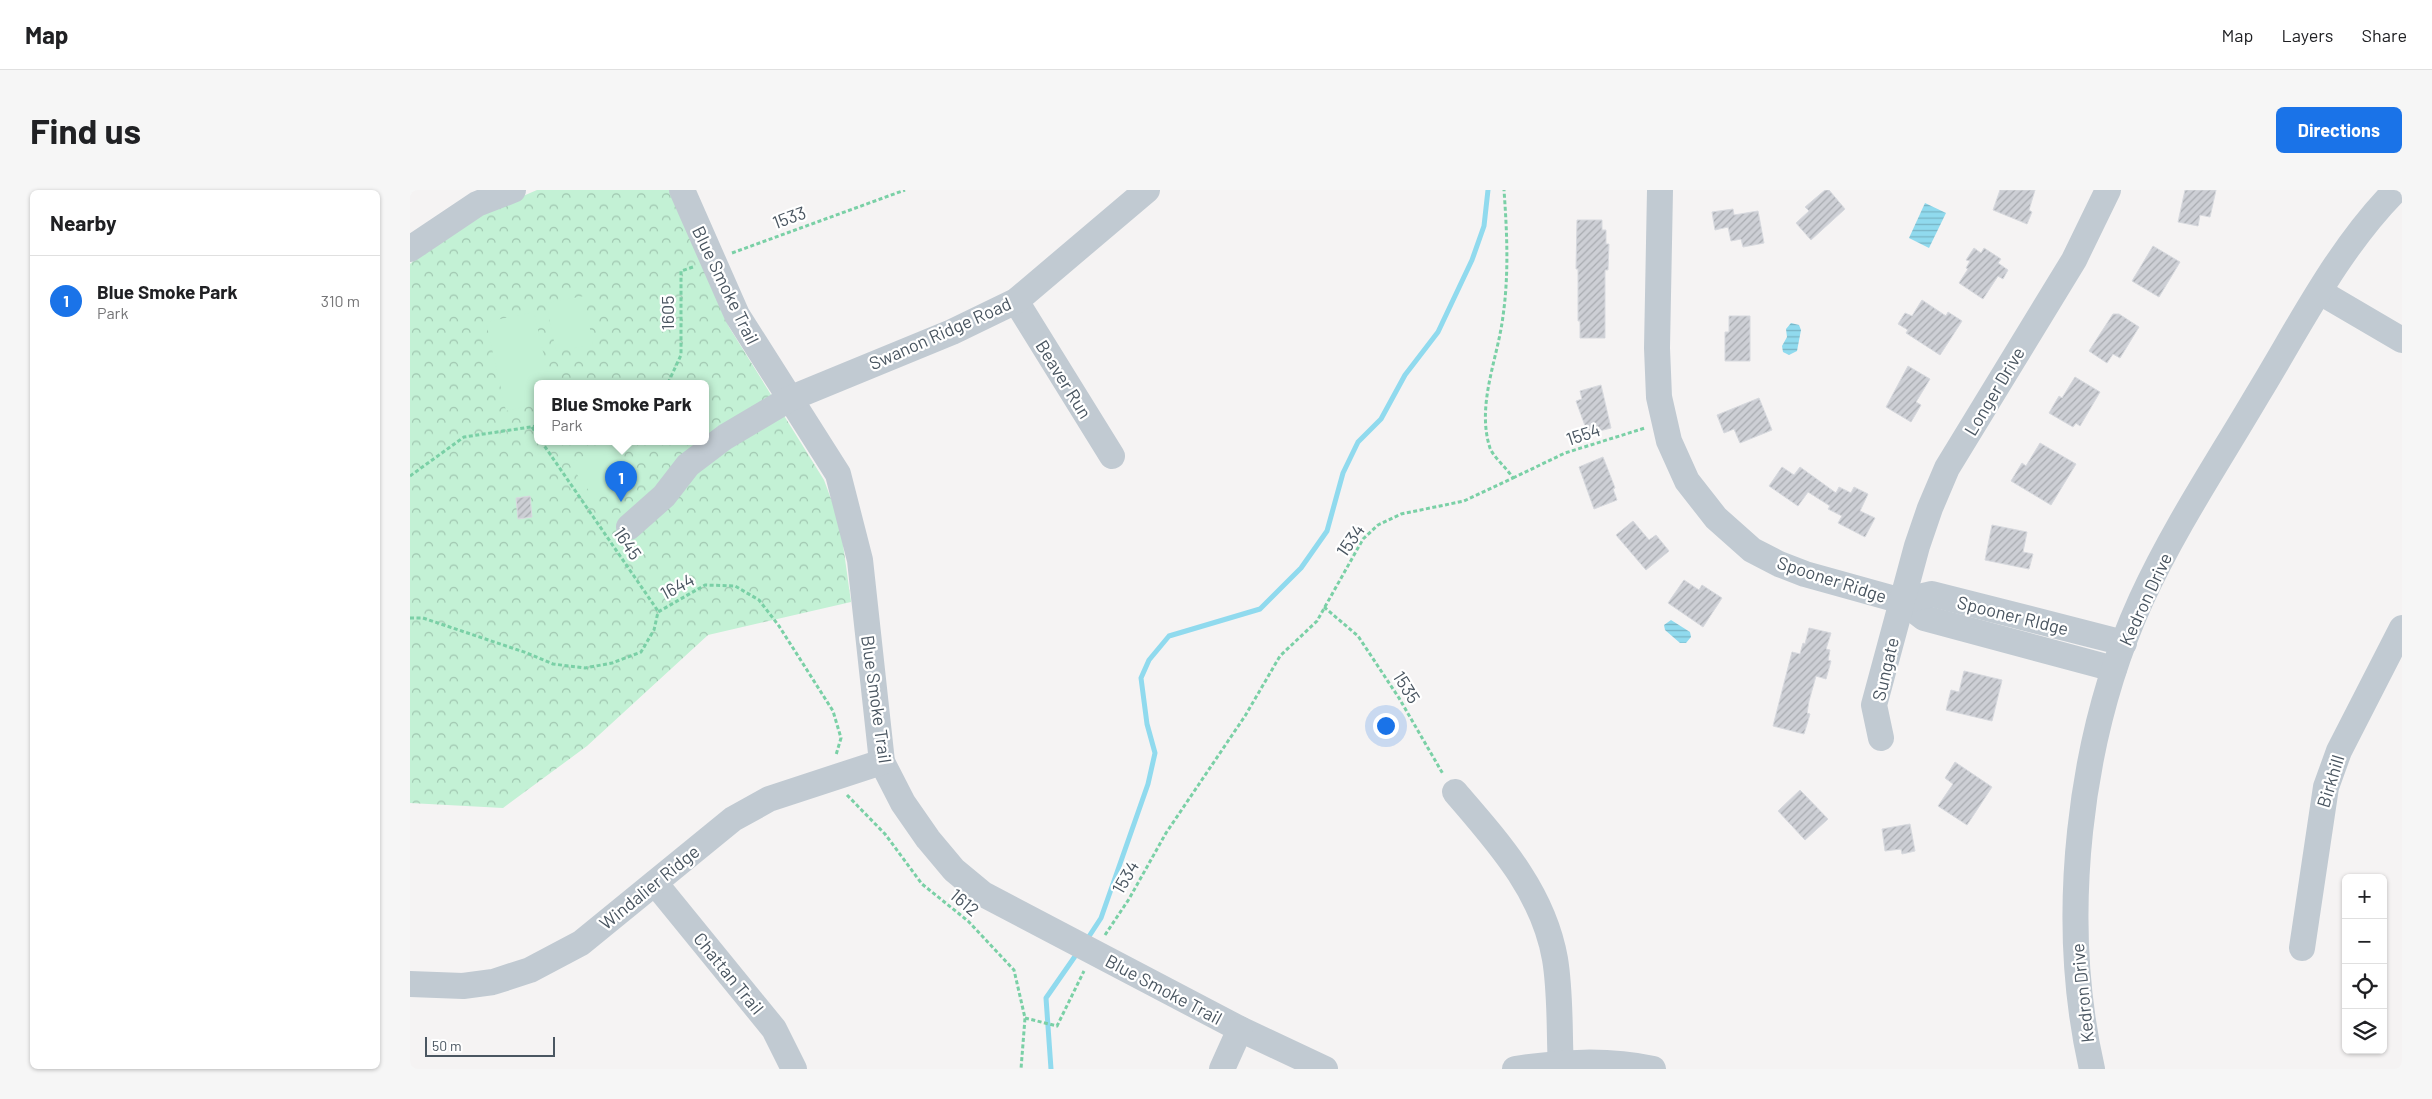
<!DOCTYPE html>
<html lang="en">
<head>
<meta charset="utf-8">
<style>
  :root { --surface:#fff; --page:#f6f6f6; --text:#202124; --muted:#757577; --line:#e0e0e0; --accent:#1a73e8 }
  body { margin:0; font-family:Barlow,sans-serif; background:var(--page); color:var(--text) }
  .controls { position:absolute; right:15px; bottom:15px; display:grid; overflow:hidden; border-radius:8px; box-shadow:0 1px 4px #0004 }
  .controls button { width:45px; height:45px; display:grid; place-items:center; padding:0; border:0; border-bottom:1px solid var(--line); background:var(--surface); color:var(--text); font:25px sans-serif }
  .scale { position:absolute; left:15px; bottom:12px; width:130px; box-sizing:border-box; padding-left:5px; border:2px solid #4a5661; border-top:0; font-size:14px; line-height:18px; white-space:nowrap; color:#4a5661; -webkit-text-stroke:4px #fff; paint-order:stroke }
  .you { position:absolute; left:975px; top:535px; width:18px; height:18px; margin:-12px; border:4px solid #fff; border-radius:50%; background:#1a73e8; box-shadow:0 0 0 8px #1a73e833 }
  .badge { display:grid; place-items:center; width:32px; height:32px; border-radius:50%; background:var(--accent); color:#fff; font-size:16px; font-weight:700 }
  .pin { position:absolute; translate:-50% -41px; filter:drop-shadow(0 1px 2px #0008) }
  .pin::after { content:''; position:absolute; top:26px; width:18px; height:15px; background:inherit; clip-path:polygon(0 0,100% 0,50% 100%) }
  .popup { position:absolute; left:124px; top:190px; width:175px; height:65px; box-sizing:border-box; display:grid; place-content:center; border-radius:8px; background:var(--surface); filter:drop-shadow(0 1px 4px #0005); font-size:16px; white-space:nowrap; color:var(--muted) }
  .popup b { font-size:19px; color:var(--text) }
  .popup::after { content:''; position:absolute; left:50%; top:100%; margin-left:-10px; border:10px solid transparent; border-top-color:var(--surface) }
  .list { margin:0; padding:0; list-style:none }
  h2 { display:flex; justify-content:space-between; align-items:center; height:65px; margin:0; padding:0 20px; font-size:21px }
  h2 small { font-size:16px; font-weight:400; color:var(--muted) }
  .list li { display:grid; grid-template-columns:32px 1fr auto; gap:15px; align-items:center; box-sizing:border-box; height:90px; padding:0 20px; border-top:1px solid var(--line) }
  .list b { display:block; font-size:19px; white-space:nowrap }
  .list p { margin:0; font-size:16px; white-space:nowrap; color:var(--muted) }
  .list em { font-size:16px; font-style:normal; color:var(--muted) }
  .icon { flex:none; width:28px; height:28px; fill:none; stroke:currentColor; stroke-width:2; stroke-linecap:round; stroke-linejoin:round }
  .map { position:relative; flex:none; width:1992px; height:879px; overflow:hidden; border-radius:8px }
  header { display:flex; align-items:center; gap:30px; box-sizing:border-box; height:70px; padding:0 25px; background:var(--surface); border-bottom:1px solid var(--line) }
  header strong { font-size:24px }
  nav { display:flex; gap:28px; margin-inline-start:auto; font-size:18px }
  .intro { display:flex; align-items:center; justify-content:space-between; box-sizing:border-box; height:120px; padding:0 30px }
  h1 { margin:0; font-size:35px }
  .button { padding:12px 22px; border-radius:8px; background:var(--accent); color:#fff; font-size:18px; font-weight:700 }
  main { display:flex; gap:30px; padding:0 30px }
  aside { flex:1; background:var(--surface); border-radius:8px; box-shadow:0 1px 4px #0004 }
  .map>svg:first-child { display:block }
</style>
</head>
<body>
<header>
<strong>Map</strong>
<nav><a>Map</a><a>Layers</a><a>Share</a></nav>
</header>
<div class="intro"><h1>Find us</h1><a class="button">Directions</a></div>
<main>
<aside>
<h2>Nearby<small></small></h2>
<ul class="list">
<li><span class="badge">1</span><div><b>Blue Smoke Park</b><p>Park</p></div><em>310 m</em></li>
</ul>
</aside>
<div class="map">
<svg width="1992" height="879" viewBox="0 0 1992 879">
  <defs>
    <pattern id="forest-crowns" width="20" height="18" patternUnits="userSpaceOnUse" patternTransform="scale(1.25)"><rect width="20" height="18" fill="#c3f1d5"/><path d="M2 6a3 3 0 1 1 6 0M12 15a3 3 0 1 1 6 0" fill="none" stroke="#a0c6b0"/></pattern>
    <pattern id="water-rules" width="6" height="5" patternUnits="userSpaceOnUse" patternTransform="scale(1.25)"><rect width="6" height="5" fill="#90daee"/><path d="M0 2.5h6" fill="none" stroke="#78b4c4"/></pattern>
    <pattern id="building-hatch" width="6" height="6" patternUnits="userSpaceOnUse" patternTransform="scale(1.25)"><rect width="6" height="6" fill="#cdcfd5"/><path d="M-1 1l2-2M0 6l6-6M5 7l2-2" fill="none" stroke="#a8abb0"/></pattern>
  </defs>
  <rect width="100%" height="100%" fill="#f5f3f3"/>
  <path fill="url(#forest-crowns)" fill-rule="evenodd" d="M127 0H259L319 137 414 290 430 333 441 412 298 445 177 556 93 618 0 613V74C42 37 77 22 127 0ZM127 193H295V251H127Z"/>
  <g fill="#c3f1d5">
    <polygon points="174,106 183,155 146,161 136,113"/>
    <polygon points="124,122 140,193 127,193 127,214 96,221 76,132"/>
    <polygon points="195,251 203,251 224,282 185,309 160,275"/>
  </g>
  <g fill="url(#water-rules)">
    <polygon points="1515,13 1536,23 1519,58 1499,48"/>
    <polygon points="1381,133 1389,135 1391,140 1387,161 1379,165 1373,162 1372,156 1377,147 1376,139"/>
    <polygon points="1261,430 1280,442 1281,447 1276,453 1270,453 1255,440 1254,435"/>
  </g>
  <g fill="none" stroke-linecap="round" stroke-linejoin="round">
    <g stroke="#90daee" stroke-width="5">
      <polyline points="676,751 691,728 738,594 745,563 737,534 731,488 739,470 759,446 850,419 891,378 917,341 933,283 948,252 971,229 995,185 1028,142 1062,70 1074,36 1078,0"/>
      <polyline points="641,879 636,808 668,762"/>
    </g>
  </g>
  <g fill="url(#building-hatch)" stroke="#d7d9de">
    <polygon points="1415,0 1419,0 1435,19 1401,50 1386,33 1399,21 1395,17"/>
    <polygon points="1590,0 1625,0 1619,20 1622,22 1617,34 1583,20"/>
    <polygon points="1775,0 1806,0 1800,27 1790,25 1788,36 1768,32"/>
    <polygon points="1323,19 1324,25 1348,21 1354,53 1333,57 1331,49 1321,51 1318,37 1305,40 1302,22"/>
    <polygon points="1167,30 1192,30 1192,40 1196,40 1196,54 1199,54 1198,80 1195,80 1195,148 1170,148 1170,131 1168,131 1168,79 1166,79"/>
    <polygon points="1743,56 1770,72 1749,107 1722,91"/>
    <polygon points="1564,58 1571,63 1574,58 1591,69 1588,73 1598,80 1593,89 1588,86 1573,109 1549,93 1558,79 1556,78 1560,71 1556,70"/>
    <polygon points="1512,110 1536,126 1538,122 1552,131 1530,165 1496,143 1498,140 1488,134 1495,123 1502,126"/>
    <polygon points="1703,124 1709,124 1729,137 1710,168 1703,164 1697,173 1679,161"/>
    <polygon points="1319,126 1340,126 1340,171 1315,171 1315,142 1319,142"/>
    <polygon points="1498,176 1520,189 1506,212 1511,215 1501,232 1476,217"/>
    <polygon points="1665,187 1690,202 1670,236 1666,233 1663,237 1639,223 1649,206 1652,208"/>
    <polygon points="1191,195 1201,238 1178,244 1166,211 1172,209 1170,201"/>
    <polygon points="1349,208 1362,240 1330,253 1324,239 1314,243 1307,225"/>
    <polygon points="1630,253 1666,274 1641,315 1601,291 1612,273 1616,276"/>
    <polygon points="1193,267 1205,298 1203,299 1207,310 1184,319 1169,277"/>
    <polygon points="1372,277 1384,285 1390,277 1426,303 1429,297 1441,303 1444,297 1458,304 1450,321 1465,328 1455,347 1428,333 1432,326 1418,319 1420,316 1398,302 1388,316 1359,296"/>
    <polygon points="120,306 122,327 108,329 106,308"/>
    <polygon points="1223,331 1239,350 1246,345 1259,361 1236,380 1206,345"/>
    <polygon points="1582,335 1617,342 1613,362 1623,364 1619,379 1575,370"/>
    <polygon points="1274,390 1289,400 1292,395 1312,408 1293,437 1258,413"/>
    <polygon points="1399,438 1421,443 1416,459 1420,460 1418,470 1421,471 1416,489 1406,486 1399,511 1397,523 1400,524 1394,544 1363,536 1382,462 1390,464 1393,453 1395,454"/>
    <polygon points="1554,481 1592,490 1582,531 1536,520 1541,500 1549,502"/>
    <polygon points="1545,572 1582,597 1557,635 1528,616 1543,594 1535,588"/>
    <polygon points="1390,600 1418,629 1395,650 1368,621"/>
    <polygon points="1500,634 1505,661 1492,664 1491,659 1475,661 1472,639"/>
  </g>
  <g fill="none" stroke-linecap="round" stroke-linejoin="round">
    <g stroke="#7ad0a6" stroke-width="3" stroke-dasharray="4 2.5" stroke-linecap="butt">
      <polyline points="322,63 495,0"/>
      <polyline points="258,193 271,165 271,81 283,77"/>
      <polyline points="122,237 127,245"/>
      <polyline points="131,251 248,421"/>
      <polyline points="0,286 54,247 127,236"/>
      <polyline points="1103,288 1155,263 1235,238"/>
      <polyline points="914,417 948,446 989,508 1033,584"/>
      <polyline points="0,428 13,428 117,463 143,474 175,478 202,473 231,462 244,440 248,422 295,395 325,396 349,410 369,436 423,521 431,548 426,565"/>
      <polyline points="437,605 475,644 512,694 558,731 604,780 615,828 611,879"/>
      <path d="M695 745 719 709 756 643 835 526 870 466 907 431 953 349 968 335 991 324 1054 311 1103 288C1097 278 1084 268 1080 258 1066 215 1088 168 1093 126 1099 84 1097 42 1094 0"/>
      <polyline points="615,828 647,836 674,781"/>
    </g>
    <g stroke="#c1cad2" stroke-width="26">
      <polyline points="272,0 327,125 428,284 450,370 472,572 493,613 518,649 544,680 573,704 830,839 915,879"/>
      <polyline points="1250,0 1247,158 1249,207 1259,251 1277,291 1306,328 1342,360 1369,374 1395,384 1492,411 1514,428 1704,479"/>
      <polyline points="0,59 67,14 103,0"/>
      <polyline points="1910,102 1992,150"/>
      <polyline points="606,111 702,266"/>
      <polyline points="219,337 254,306 278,275 315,247 379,209 542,142 606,111 737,0"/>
      <polyline points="1492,411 1522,404 1714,453"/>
      <polyline points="1471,548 1464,515 1507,356 1520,318 1537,278 1664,70 1698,0"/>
      <path d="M1045 602C1088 652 1133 701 1145 769 1151 805 1149 843 1151 879"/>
      <polyline points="245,693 364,839 384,879"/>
      <polyline points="1892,758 1916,597 1929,561 1992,438"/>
      <polyline points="0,794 53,796 83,792 120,780 171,753 323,629 359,609 472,572"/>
      <polyline points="812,879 830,839"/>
      <path d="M1105 879C1151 872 1197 869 1243 879"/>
      <path d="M1682 879C1648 730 1668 549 1731 410 1764 338 1808 272 1848 204 1890 135 1929 57 1986 0"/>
    </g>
  </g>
  <g text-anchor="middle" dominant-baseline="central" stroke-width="4.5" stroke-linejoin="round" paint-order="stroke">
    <g font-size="18" fill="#4a5661" stroke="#fff">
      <text transform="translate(379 27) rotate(-20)">1533</text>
      <text transform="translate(316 95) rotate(64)">Blue Smoke Trail</text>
      <text transform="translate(257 123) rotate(-90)">1605</text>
      <text transform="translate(530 143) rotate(-24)">Swanon Ridge Road</text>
      <text transform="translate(654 189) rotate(58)">Beaver Run</text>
      <text transform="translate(1584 201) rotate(-59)">Longer Drive</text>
      <text transform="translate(1173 244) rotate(-18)">1554</text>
      <text transform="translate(940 350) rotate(-55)">1534</text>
      <text transform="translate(218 353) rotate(56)">1645</text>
      <text transform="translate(1422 389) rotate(18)">Spooner Ridge</text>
      <text transform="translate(267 396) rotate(-28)">1644</text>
      <text transform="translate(1735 409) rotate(-65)">Kedron Drive</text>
      <text transform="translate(1603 425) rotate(14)">Spooner RIdge</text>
      <text transform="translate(1475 479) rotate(-77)">Sungate</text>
      <text transform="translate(997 497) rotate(58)">1535</text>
      <text transform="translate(467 509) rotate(82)">Blue Smoke Trail</text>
      <text transform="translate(1920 591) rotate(-73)">Birkhill</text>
      <text transform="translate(715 687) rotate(-60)">1534</text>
      <text transform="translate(239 697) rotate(-39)">Windalier Ridge</text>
      <text transform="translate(555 712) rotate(40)">1612</text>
      <text transform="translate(319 783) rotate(51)">Chattan Trail</text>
      <text transform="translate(754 799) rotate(28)">Blue Smoke Trail</text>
      <text transform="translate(1672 803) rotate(-96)">Kedron Drive</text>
    </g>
  </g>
</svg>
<div class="controls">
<button>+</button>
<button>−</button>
<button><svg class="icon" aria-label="locate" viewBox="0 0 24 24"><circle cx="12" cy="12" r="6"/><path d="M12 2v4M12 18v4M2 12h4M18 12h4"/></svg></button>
<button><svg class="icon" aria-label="layers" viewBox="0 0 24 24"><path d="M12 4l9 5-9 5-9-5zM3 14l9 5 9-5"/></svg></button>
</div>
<div class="scale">50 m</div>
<div class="you"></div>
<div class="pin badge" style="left:211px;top:312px">1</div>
<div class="popup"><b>Blue Smoke Park</b>Park</div>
</div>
</main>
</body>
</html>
